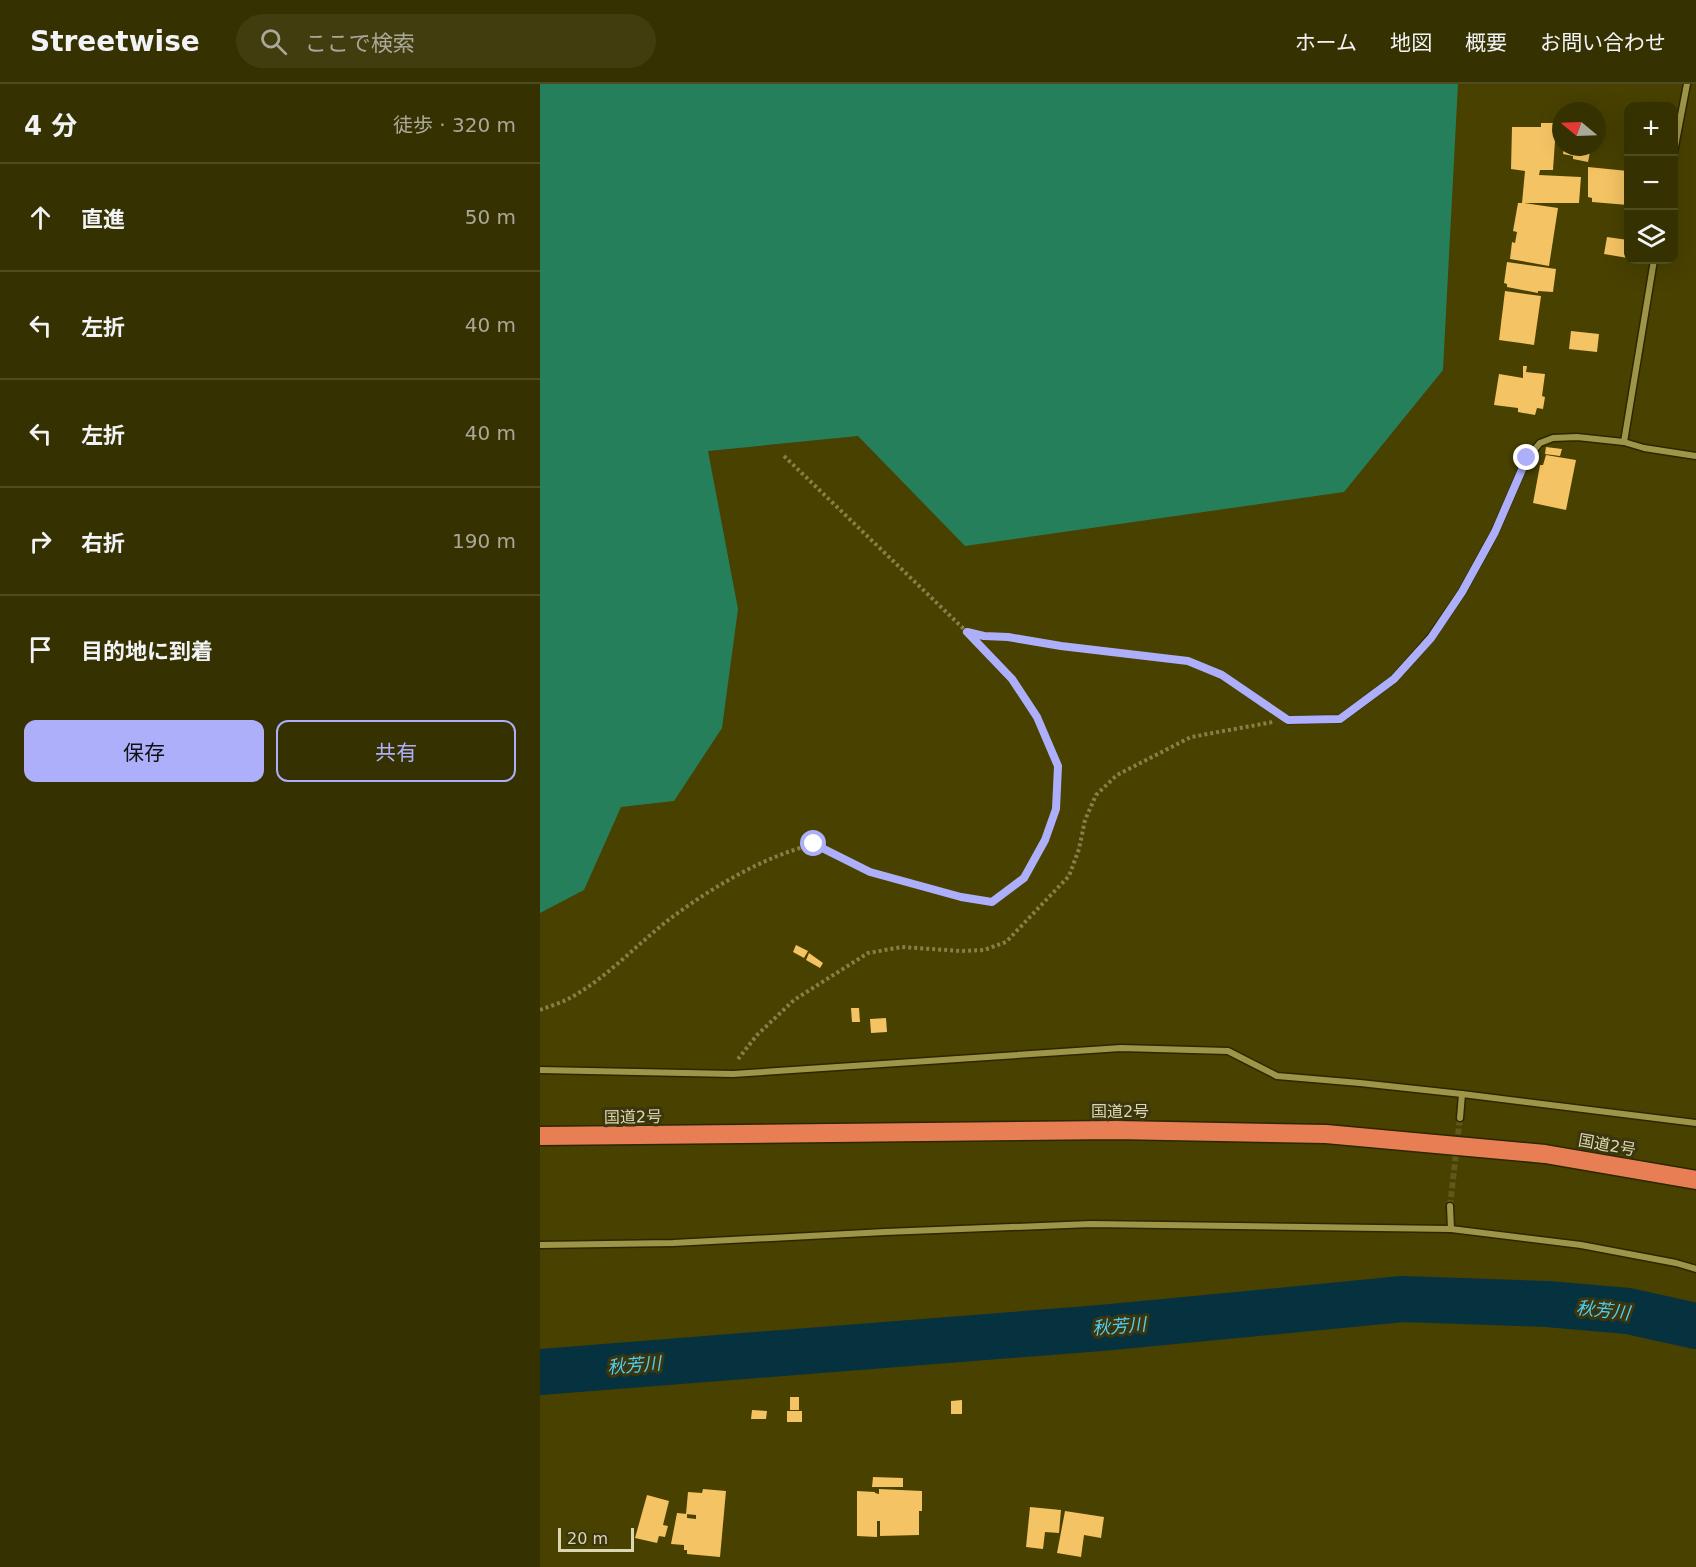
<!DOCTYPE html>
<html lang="ja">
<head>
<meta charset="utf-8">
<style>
  :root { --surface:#363100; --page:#413d0f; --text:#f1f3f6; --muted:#aaa999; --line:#504c22; --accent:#adaffb }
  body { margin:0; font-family:"DejaVu Sans","Noto Sans JP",sans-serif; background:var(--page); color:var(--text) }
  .controls { position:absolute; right:18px; top:18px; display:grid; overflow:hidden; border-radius:12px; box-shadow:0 6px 24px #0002 }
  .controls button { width:54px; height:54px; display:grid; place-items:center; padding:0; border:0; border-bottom:2px solid var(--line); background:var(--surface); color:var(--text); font:30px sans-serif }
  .compass { position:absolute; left:1012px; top:18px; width:54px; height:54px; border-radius:50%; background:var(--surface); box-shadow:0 6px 24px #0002; rotate:289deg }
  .scale { position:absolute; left:18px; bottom:15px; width:76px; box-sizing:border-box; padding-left:6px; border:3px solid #dbd7b2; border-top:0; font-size:16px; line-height:21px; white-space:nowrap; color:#dbd7b2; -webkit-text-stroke:4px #3b360d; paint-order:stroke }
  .stop { position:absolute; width:18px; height:18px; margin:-14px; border:4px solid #adaffb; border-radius:50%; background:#fff }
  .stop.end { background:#adaffb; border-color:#fff; box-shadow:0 2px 6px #0008 }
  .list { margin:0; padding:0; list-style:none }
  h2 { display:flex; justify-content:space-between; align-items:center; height:78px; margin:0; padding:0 24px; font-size:26px }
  h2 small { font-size:20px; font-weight:400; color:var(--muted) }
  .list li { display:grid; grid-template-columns:39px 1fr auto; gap:18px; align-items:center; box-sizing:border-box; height:108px; padding:0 24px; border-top:2px solid var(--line) }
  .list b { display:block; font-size:22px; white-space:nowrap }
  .list em { font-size:20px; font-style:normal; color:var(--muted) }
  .actions { display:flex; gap:12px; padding:18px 24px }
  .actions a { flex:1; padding:14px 0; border:2px solid var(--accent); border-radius:12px; text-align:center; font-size:21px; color:var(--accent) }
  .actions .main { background:var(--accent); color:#111 }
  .icon { flex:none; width:33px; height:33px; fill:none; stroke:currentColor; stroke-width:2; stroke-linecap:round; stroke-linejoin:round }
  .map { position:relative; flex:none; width:1156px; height:1483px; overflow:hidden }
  header { display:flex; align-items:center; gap:36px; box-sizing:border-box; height:84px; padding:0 30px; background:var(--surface); border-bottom:2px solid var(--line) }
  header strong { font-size:28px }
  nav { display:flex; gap:33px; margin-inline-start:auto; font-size:21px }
  .search { width:420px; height:54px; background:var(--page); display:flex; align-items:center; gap:15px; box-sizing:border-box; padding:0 21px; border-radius:33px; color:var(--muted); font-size:22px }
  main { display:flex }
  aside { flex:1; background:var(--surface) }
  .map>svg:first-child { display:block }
</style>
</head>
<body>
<header>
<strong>Streetwise</strong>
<div class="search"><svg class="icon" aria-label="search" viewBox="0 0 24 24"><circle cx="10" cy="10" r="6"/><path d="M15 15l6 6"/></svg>ここで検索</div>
<nav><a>ホーム</a><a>地図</a><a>概要</a><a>お問い合わせ</a></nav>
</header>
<main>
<aside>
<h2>4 分<small>徒歩 · 320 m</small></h2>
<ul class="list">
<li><svg class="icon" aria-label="ahead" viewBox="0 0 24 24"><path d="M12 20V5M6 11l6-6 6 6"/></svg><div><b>直進</b></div><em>50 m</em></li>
<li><svg class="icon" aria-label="left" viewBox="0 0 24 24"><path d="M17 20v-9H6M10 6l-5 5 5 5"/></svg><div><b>左折</b></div><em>40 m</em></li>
<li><svg class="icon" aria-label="left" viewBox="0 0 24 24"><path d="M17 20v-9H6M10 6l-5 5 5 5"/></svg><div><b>左折</b></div><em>40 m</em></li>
<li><svg class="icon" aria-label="right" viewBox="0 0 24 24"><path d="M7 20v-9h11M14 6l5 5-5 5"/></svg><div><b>右折</b></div><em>190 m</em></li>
<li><svg class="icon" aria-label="arrive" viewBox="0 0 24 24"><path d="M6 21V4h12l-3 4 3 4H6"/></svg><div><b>目的地に到着</b></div></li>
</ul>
<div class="actions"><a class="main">保存</a><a>共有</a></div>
</aside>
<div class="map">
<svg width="1156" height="1483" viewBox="0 0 1156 1483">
  <rect width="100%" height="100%" fill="#484100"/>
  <polygon fill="#257f5b" points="0,0 918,0 903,286 804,408 425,462 318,352 168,367 198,525 182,644 134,717 81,723 44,806 0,829"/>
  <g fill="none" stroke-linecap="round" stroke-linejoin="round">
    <polyline stroke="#06323f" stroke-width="46" points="0,1288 561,1244 863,1215 1007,1220 1088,1227 1156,1242"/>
  </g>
  <g fill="#f4c363">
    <polygon points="1001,39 1021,39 1021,57 1015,57 1013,86 1000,86 999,91 1041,93 1039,119 984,119 1018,124 1009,182 970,175 972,158 975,159 977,148 973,147 978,119 982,119 985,87 971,85 972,43 1001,43"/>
    <polygon points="1087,55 1088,55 1088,74 1084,74"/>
    <polygon points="1024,63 1051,63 1048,78 1033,75 1033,72 1023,70"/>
    <polygon points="1048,83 1088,87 1088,121 1052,118 1052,114 1048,113"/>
    <polygon points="1067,153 1088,156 1088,174 1064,170"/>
    <polygon points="967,178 1016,185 1013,208 998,207 998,209 967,203 967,200 964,199"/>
    <polygon points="965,207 1001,212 994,261 959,256"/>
    <polygon points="1031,247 1059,250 1057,268 1029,265"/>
    <polygon points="983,282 987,282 986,288 1005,290 1002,312 1005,313 1003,325 997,324 995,331 978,328 978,324 954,321 959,290 983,294"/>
    <polygon points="1006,363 1022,365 1020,372 1005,370"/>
    <polygon points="1006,371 1036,376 1026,426 993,419 1000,381 1003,381"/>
    <polygon points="256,861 268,867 264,874 253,868"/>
    <polygon points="269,869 283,879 280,884 266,876"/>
    <polygon points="311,924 319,924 320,938 312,938"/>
    <polygon points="346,934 347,948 331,949 330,935"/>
    <rect x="250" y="1313" width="9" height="13"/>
    <polygon points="422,1316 422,1330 411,1330 411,1317"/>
    <polygon points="212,1326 227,1327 226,1335 211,1335"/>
    <rect x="247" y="1327" width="15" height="11"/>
    <polygon points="333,1393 363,1394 363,1403 332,1403"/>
    <polygon points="163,1405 186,1407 180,1473 147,1470 147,1466 144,1466 144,1461 131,1460 137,1429 147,1430 147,1434 156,1435 156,1431 146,1430 148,1408 162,1409"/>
    <polygon points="339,1405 382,1407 382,1427 379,1427 379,1451 340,1452 340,1437 337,1437 337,1453 317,1452 317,1407 335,1408 335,1409 339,1410"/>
    <polygon points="107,1411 129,1417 123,1441 128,1442 125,1453 119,1452 117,1459 95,1454"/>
    <polygon points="490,1423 521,1426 519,1449 505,1448 503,1465 486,1463"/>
    <polygon points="525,1427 564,1433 561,1454 544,1451 541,1473 517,1469"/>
  </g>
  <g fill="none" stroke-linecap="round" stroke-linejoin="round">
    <polyline stroke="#5e581b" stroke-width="6" stroke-dasharray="6 3" stroke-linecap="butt" points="910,1122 920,1034"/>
    <g stroke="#2c2700" stroke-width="9">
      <g id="street">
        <polyline points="1134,68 1147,0"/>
        <polyline points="1084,358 1114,176"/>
        <polyline points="748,636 800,635 854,595 891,553 922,508 955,448 987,374 1000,359 1013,354 1037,353 1084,358 1104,364 1156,372"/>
        <polyline points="0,986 193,990 581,964 688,967 737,992 820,999 922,1010 1156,1039"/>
        <polyline points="920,1034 922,1010"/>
        <polyline points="910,1122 911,1145"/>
        <polyline points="0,1161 133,1159 345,1148 551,1140 911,1145 1041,1161 1136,1179 1156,1185"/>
      </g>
    </g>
    <g stroke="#2c2700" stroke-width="21">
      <polyline id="highway" points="0,1052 576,1046 786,1050 1005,1070 1156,1096"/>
    </g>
    <g stroke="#857f4a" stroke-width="4" stroke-dasharray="3 3" stroke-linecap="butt">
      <polyline points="244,372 427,548 444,552 468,553 521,562 648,577 682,591 736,628"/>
      <path d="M0 926C10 922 21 919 30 914 68 893 97 860 131 834 174 802 223 773 274 760L330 788 421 813 452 818 484 794 505 756 516 725 518 682 497 633 472 595 427 548"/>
      <polyline points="198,975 217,951 254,916 328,869 362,863 421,867 444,866 466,858 529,792 539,765 545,736 556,711 577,691 651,653 733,638"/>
    </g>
    <use href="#street" stroke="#9e9549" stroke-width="6"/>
    <use href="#highway" stroke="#e87f54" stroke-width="18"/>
  </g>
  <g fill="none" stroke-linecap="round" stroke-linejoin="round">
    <polyline stroke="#adaffb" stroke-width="8" points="274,760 330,788 421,813 452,818 484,794 505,756 516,725 518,682 497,633 472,595 427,548 444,552 468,553 521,562 648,577 682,591 748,636 800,635 854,595 891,554 922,508 955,448 987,374"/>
  </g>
  <g text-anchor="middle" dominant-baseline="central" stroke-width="6" stroke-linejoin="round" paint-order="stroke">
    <g font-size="16" fill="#dbd7b2" stroke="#3b360d">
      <text x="580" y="1027">国道2号</text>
      <text transform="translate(93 1033) rotate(-1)">国道2号</text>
      <text transform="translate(1067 1061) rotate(10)">国道2号</text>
    </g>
    <g font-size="18" font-style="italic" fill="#4ed1f9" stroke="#3b360d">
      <text transform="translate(1063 1226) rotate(6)">秋芳川</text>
      <text transform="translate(579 1242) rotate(-5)">秋芳川</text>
      <text transform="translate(94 1281) rotate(-5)">秋芳川</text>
    </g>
  </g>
</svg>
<div class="controls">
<button>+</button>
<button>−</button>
<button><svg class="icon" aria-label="layers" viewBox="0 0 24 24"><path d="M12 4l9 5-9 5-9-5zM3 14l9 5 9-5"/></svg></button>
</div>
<svg class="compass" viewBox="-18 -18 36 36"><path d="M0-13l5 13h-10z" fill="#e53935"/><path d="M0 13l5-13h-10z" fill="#aaa999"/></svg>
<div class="scale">20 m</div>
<div class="stop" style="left:274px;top:760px"></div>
<div class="stop end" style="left:987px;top:374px"></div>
</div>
</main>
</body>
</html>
